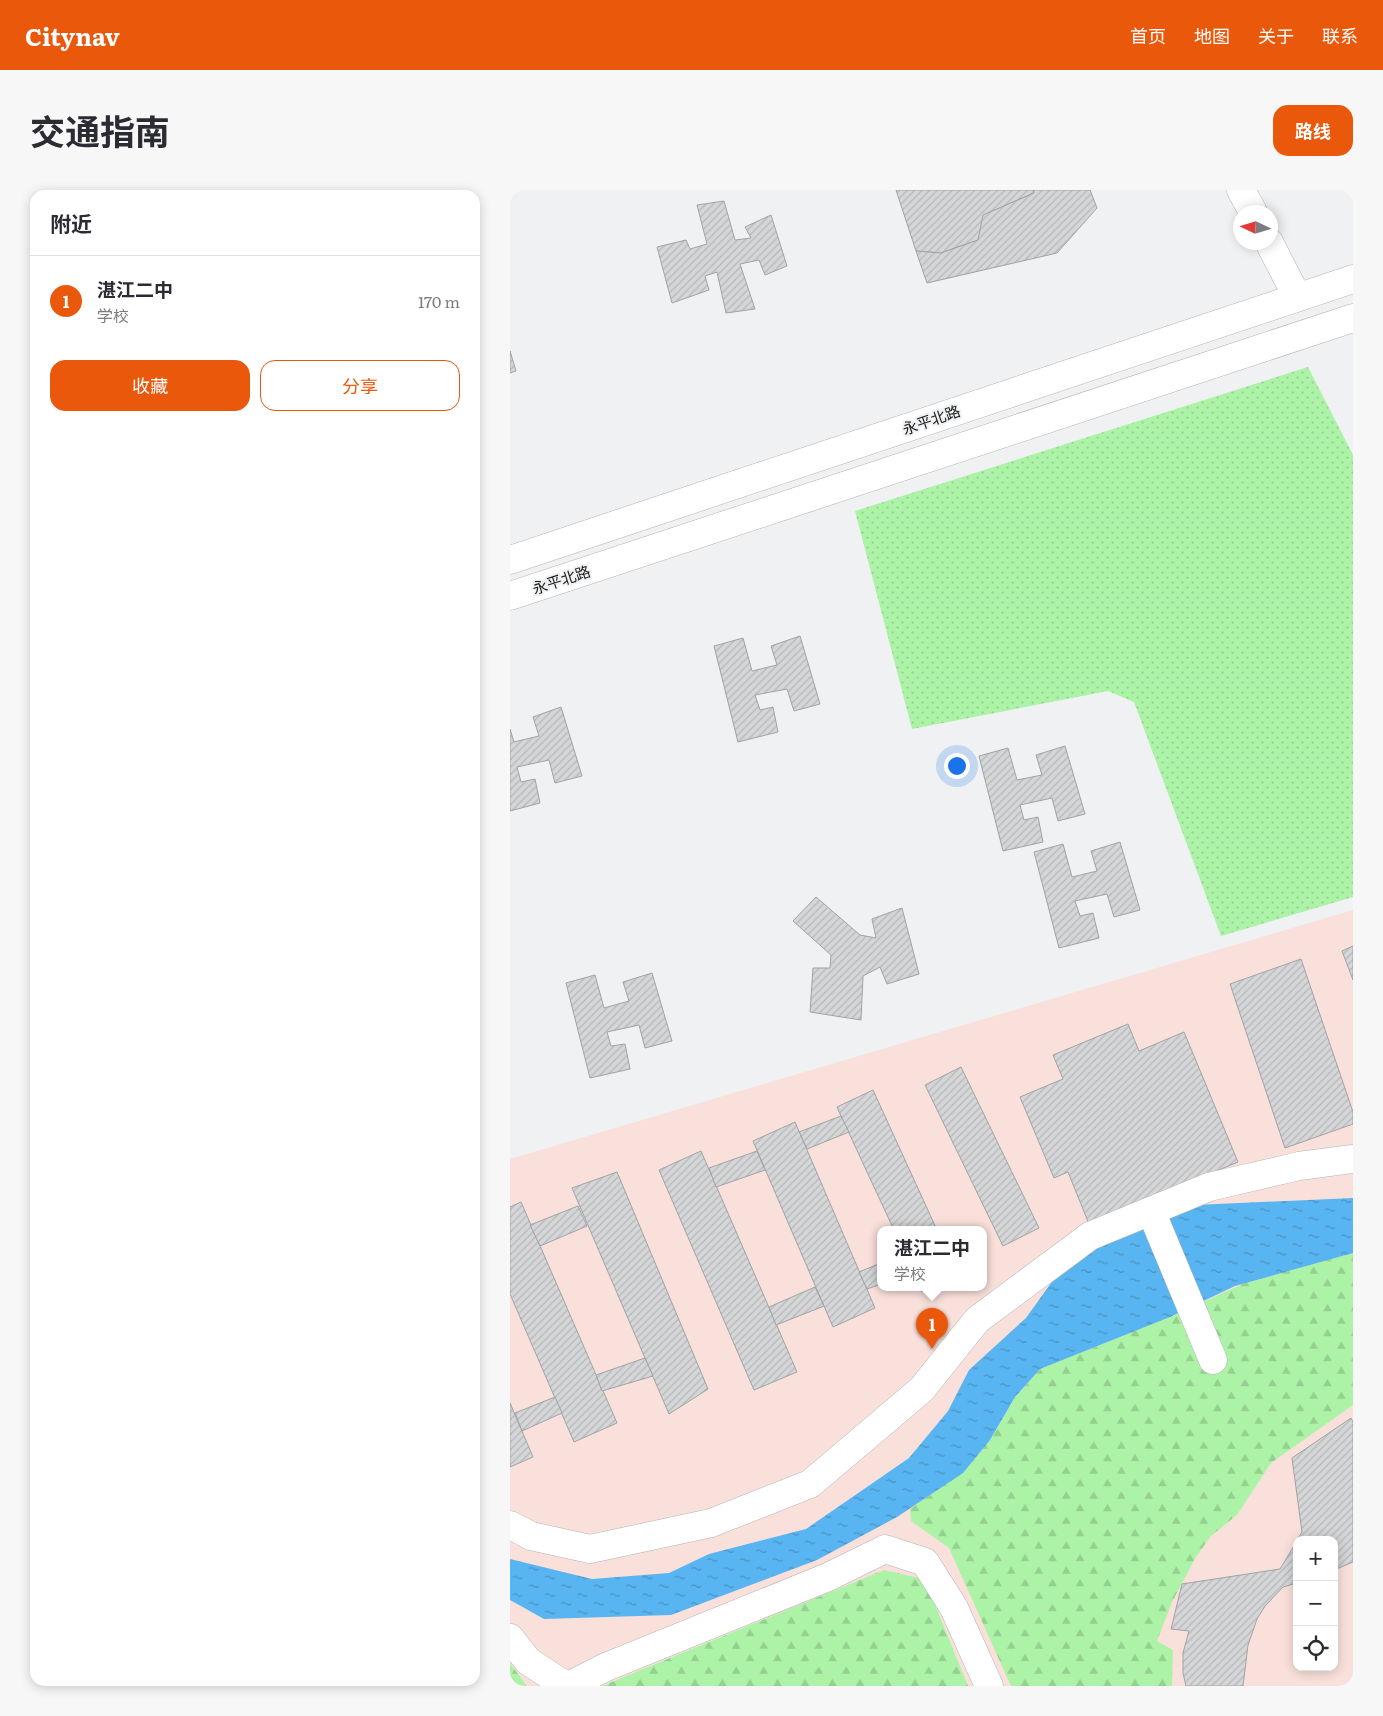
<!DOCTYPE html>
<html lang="zh">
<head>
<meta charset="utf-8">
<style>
  :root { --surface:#fff; --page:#f7f7f7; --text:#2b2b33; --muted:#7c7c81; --line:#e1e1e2; --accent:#ea580c }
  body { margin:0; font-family:Literata,"Noto Sans SC",serif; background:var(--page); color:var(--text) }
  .controls { position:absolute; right:15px; bottom:15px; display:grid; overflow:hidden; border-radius:10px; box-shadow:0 2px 12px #0003 }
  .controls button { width:45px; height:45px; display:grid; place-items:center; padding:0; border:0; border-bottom:1px solid var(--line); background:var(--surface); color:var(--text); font:25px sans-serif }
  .compass { position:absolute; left:723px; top:15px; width:45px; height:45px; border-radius:50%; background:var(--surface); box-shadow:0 2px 12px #0003; rotate:274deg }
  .you { position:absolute; left:446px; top:575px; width:18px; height:18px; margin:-12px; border:4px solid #fff; border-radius:50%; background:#1a73e8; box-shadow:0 0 0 8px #1a73e833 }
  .badge { display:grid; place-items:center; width:32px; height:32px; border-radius:50%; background:var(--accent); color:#fff; font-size:16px; font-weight:700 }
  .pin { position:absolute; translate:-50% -41px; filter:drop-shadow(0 1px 2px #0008) }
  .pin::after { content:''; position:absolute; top:26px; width:18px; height:15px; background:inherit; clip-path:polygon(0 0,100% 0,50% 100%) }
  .popup { position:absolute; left:367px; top:1036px; width:110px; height:65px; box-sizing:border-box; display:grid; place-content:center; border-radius:10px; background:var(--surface); filter:drop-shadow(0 1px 4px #0005); font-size:16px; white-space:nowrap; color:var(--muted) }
  .popup b { font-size:19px; color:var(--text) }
  .popup::after { content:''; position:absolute; left:50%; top:100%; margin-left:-10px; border:10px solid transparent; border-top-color:var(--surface) }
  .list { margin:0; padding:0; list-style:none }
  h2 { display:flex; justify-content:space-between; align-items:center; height:65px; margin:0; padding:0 20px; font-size:21px }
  h2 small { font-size:16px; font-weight:400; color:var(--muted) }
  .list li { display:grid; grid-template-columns:32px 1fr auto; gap:15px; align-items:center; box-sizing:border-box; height:90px; padding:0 20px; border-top:1px solid var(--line) }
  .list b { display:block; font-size:19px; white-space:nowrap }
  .list p { margin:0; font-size:16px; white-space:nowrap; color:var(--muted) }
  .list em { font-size:16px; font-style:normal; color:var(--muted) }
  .actions { display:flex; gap:10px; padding:15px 20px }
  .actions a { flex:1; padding:11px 0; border:1px solid var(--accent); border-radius:15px; text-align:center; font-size:18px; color:var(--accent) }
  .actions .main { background:var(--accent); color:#fff }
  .icon { flex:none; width:28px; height:28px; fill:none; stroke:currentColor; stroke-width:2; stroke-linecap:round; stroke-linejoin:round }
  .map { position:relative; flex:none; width:843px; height:1496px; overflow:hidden; border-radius:15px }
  header { display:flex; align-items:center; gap:30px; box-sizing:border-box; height:70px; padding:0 25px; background:var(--accent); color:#fff }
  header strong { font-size:24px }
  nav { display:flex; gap:28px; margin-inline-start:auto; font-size:18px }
  .intro { display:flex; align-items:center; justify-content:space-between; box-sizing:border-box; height:120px; padding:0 30px }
  h1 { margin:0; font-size:35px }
  .button { padding:12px 22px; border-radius:15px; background:var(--accent); color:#fff; font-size:18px; font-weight:700 }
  main { display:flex; gap:30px; padding:0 30px }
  aside { flex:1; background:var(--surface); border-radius:15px; box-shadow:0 2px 12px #0003 }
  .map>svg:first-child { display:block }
</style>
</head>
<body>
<header>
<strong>Citynav</strong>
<nav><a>首页</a><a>地图</a><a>关于</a><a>联系</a></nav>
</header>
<div class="intro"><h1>交通指南</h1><a class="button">路线</a></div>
<main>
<aside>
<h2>附近<small></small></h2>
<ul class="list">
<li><span class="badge">1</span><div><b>湛江二中</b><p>学校</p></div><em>170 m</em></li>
</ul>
<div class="actions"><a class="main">收藏</a><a>分享</a></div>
</aside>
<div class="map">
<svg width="843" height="1496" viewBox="0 0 843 1496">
  <defs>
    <pattern id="forest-firs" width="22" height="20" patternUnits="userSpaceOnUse" patternTransform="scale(1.25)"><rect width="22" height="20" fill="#adf3a7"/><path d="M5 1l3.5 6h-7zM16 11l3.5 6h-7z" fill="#94d08f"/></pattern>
    <pattern id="park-dots" width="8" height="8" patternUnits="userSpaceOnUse" patternTransform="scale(1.25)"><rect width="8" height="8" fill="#adf3a7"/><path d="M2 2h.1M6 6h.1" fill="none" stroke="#94d08f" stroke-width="1.8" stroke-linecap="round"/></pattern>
    <pattern id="water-ripples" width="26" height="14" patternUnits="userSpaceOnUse" patternTransform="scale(1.25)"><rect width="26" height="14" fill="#59b5f1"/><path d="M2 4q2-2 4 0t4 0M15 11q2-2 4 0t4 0" fill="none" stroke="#4992c2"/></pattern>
    <pattern id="building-hatch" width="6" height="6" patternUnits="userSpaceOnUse" patternTransform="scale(1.25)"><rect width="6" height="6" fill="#d4d6d8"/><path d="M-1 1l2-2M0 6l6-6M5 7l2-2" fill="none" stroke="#b5b7b9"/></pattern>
  </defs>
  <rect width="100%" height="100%" fill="#eff1f3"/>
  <path fill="#fae0da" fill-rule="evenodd" d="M843 720V1496H0V969ZM371 1040H473V1098H371ZM787 1350H824V1477H787Z"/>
  <g fill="url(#forest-firs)">
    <polygon points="843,1063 843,1215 761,1273 727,1325 701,1346 686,1367 662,1412 647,1451 663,1460 662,1496 501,1496 439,1358 401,1331 400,1319 453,1282 480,1250 505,1207 530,1179 660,1127 735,1093"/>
    <polygon points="374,1380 409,1388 424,1412 458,1496 92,1496"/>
    <polygon points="0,1473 17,1496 0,1496"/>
  </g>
  <polygon fill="url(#park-dots)" points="798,177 843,265 843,707 711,746 624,512 598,501 402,539 345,321"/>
  <polygon fill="url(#water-ripples)" points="843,1008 843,1063 725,1096 660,1127 530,1179 505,1207 480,1250 453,1283 387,1327 307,1370 161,1425 34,1429 0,1410 0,1369 82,1389 159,1383 199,1364 296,1339 399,1268 438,1221 459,1180 516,1128 556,1072 611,1039 685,1015"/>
  <g fill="url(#building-hatch)" stroke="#a0a2a4">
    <polygon points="386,0 523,0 524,3 478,23 468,50 431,63 406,61"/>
    <polygon points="523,0 580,0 587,18 547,63 417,93 406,61 431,63 468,50 473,25 524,3"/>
    <polygon points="214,11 225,50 241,48 235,37 261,25 277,76 255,85 249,70 230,74 245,119 216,123 207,82 195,86 199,100 162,113 147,57 176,50 180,59 197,54 187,15"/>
    <polygon points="0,161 6,181 0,183"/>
    <polygon points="290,446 310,514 284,521 277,499 245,505 250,520 263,517 268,542 228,552 204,456 233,448 242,481 267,475 261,456"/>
    <polygon points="51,517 72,586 45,593 39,570 7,577 11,592 25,589 30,613 0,621 0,539 4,552 29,546 23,527"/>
    <polygon points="555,556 575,624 548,631 542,608 510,615 514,630 528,627 533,652 493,661 469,566 498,558 507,590 532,585 526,565"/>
    <polygon points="610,652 630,720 604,727 597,704 565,711 570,726 583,723 589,748 549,758 524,662 553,654 562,687 587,681 581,661"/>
    <polygon points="306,707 350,745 366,748 362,729 392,718 409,784 377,794 370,777 353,786 351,830 300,822 303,778 320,778 321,765 283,731"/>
    <polygon points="843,756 843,790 832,761"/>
    <polygon points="791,769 843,922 843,934 775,958 720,794"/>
    <polygon points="142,783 162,851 135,858 129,835 97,842 101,856 115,854 120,879 80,888 56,793 85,785 94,818 119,811 113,792"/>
    <polygon points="618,834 629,861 674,842 728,972 579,1034 558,982 544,988 510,907 553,889 543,865"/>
    <polygon points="451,877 529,1038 493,1056 415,895"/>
    <polygon points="363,900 427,1040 384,1040 331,926 327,917"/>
    <polygon points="331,926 339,942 297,959 289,942"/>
    <polygon points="285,932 365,1118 323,1137 243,951"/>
    <polygon points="191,961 287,1182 244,1200 149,980"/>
    <polygon points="247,961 255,980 206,997 199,978"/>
    <polygon points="107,982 198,1199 159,1224 62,998"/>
    <polygon points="11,1012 107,1233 64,1252 0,1104 0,1017"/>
    <polygon points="68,1016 77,1036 30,1056 20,1035"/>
    <polygon points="371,1073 371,1094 357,1099 349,1082"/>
    <polygon points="305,1097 314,1116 266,1135 259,1117"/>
    <polygon points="410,1098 421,1098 412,1102"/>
    <polygon points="135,1168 143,1186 92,1201 86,1185"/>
    <polygon points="45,1207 52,1223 12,1241 5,1223"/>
    <polygon points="0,1213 23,1267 0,1277"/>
    <polygon points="841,1228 843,1232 843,1372 824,1380 824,1350 787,1350 792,1342 782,1268"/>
    <polygon points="787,1351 787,1393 773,1397 755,1416 747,1429 738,1455 733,1496 676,1496 673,1483 673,1463 679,1441 661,1439 672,1394 770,1379"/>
  </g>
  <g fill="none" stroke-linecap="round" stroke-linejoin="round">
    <g stroke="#b2b4b6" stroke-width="29">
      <g id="minor">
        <polyline points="731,0 743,22"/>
        <polyline points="759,52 787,107"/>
        <polyline points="0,370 843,89"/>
        <polyline points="0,406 843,128"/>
        <polyline points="641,1021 703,1170"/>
        <polyline points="0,1335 21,1346 80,1359 201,1333 300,1294 412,1199 467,1130 580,1046 699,997 789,976 843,969"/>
        <polyline points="0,1448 18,1471 56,1496"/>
        <polyline points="59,1496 96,1477 318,1387 375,1359 415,1372 444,1418 479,1496"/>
      </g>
    </g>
    <use href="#minor" stroke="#fff" stroke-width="28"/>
  </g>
  <g text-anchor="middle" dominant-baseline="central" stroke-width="4" stroke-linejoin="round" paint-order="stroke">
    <g font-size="15" fill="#191a1a" stroke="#eff1f3">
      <text transform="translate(421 229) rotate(-19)">永平北路</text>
      <text transform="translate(51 389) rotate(-18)">永平北路</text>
    </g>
  </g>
</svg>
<div class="controls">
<button>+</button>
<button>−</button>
<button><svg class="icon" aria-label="locate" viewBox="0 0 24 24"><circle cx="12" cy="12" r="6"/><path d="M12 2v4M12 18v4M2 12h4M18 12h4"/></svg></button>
</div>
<svg class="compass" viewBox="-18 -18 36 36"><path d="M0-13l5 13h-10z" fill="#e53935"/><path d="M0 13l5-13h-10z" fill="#7c7c81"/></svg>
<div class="you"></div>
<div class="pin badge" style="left:422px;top:1159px">1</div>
<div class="popup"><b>湛江二中</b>学校</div>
</div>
</main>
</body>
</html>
